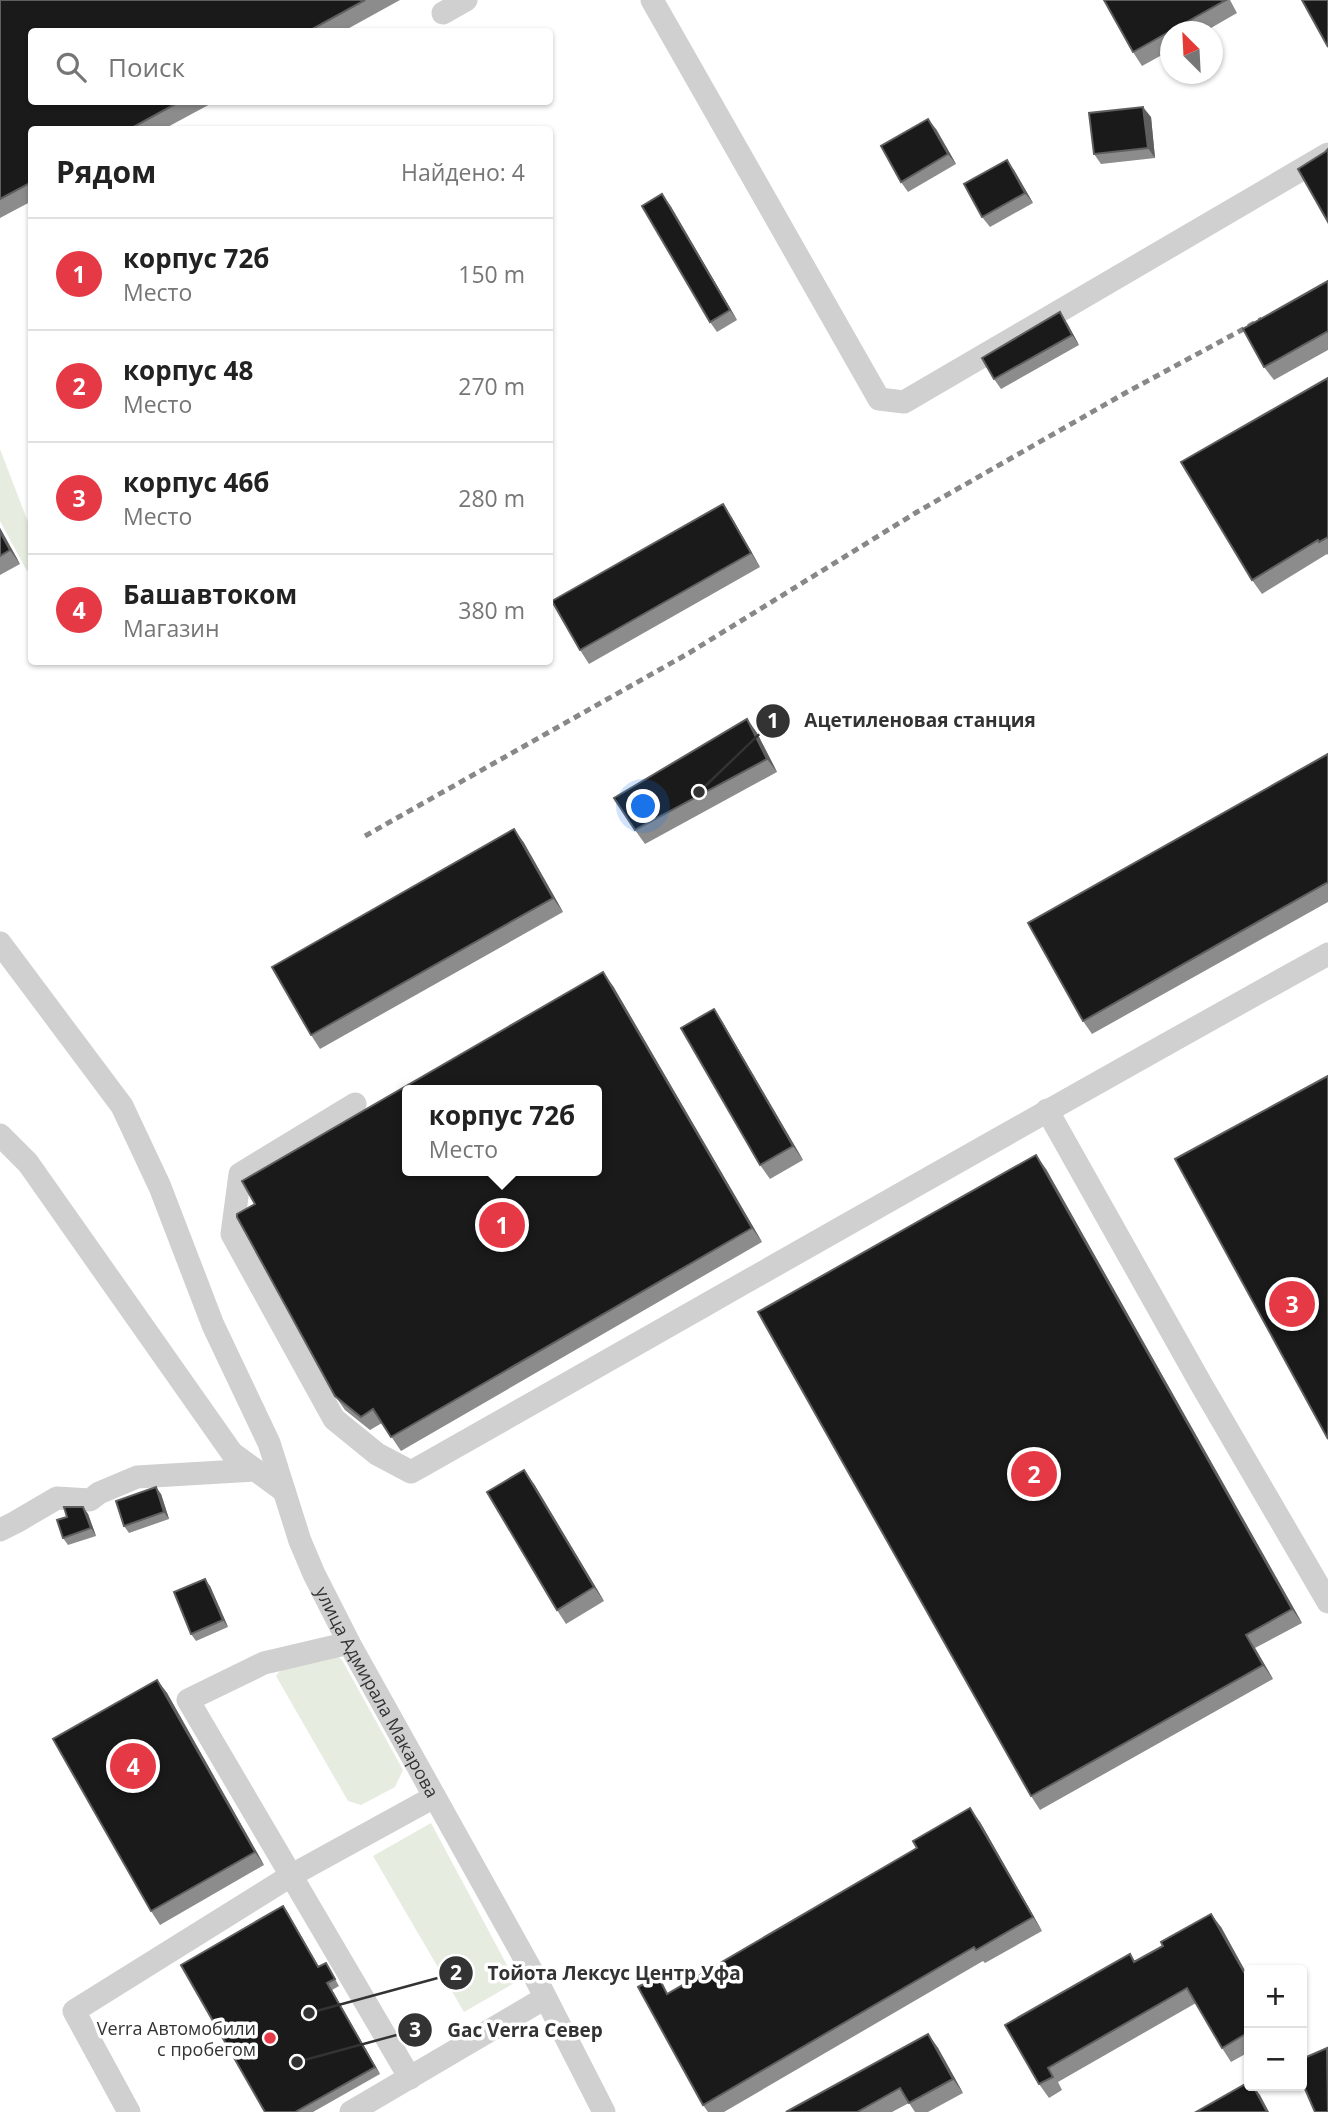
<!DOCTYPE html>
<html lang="ru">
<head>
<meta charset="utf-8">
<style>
  :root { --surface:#fff; --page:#f6f6f6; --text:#222; --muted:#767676; --line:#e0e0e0; --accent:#e63946 }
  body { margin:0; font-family:"Open Sans",sans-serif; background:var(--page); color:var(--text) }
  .controls { position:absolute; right:21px; bottom:21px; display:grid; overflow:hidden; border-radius:7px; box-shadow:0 2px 5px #0004 }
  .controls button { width:63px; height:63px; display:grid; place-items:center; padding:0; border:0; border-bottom:2px solid var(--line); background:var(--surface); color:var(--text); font:35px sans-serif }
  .compass { position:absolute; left:1160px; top:21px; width:63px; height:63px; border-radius:50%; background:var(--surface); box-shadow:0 2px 5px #0004; rotate:336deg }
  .you { position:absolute; left:644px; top:807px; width:24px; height:24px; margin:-18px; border:5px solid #fff; border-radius:50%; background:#1a73e8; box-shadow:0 0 0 10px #1a73e833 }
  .badge { display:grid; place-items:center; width:46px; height:46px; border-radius:50%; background:var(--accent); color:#fff; font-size:23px; font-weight:700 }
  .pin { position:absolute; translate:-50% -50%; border:4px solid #fff; box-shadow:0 2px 7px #0006 }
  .popup { position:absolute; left:402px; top:1085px; width:200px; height:91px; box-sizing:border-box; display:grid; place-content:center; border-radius:7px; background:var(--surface); filter:drop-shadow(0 2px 5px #0005); font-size:23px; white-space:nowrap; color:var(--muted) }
  .popup b { font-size:26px; color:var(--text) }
  .popup::after { content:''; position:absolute; left:50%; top:100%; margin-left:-14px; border:14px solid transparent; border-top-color:var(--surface) }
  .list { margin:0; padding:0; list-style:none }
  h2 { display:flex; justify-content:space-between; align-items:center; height:91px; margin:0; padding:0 28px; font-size:30px }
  h2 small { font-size:23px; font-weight:400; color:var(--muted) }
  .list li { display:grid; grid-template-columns:46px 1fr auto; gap:21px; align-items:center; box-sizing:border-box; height:112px; padding:0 28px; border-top:2px solid var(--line) }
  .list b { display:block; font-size:26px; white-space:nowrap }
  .list p { margin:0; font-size:23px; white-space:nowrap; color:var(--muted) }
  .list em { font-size:23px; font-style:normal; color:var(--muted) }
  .icon { flex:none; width:38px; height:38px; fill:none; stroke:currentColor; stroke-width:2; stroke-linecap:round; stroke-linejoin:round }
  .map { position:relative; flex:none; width:1328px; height:2112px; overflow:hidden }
  .search { position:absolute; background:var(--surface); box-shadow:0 2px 5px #0004; left:28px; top:28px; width:525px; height:77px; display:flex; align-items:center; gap:18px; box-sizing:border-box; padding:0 24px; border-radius:7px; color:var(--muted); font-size:26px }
  .panel { position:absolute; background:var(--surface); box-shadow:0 2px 5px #0004; left:28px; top:126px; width:525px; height:539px; border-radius:7px }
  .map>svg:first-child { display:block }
</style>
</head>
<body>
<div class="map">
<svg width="1328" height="2112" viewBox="0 0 1328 2112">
  <rect width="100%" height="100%" fill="#fff"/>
  <g fill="#e6ecdf">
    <polygon points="0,449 31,530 31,572 27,571 0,521"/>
    <polygon points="337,1656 342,1660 403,1770 395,1787 361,1805 348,1801 276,1676 287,1662"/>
    <polygon points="431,1823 516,1982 464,2012 373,1856"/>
  </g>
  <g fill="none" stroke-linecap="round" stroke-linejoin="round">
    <g stroke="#d0d0d0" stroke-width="23">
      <polyline points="652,0 879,399 904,402 1328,154"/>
      <polyline points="443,13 466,0"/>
      <path id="s1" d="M0 943 122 1106 160 1187 213 1325 269 1443 300 1541 314 1574 349 1643 534 1975 604 2112"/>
      <path d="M355 1104 240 1174 232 1234 334 1419 377 1454 411 1472C717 1299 1021 1124 1328 954"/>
      <polyline points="1047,1110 1201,1384 1328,1602"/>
      <polyline points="0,1135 28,1163 232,1453 284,1491"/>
      <polyline points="0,1530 16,1522 57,1498 90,1500 99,1493 137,1477 255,1470"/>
      <polyline points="349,1643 264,1663 188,1700 410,2078"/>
      <polyline points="129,2112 74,2011 292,1875 434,1797"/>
      <polyline points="351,2112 545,1998"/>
    </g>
    <polyline stroke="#888" stroke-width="5" stroke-dasharray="7 5" stroke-linecap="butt" points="365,836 689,653 917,512 1127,392 1262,319"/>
  </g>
  <g fill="#8c8c8c">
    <polygon points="0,0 400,0 342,32 32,32 32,102 214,102 162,130 32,130 32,201 0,218"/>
    <polygon points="1104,0 1230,0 1237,13 1204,32 1171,32 1171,50 1142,66 1133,52"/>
    <polygon points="1151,117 1155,158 1101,164 1094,154"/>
    <polygon points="936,129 956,164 908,192 901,182"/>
    <polygon points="1014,170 1033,203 990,227 982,217"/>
    <polygon points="670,205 737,320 717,332 710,322"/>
    <polygon points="1328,281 1328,350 1274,380 1264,367"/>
    <polygon points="1067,323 1079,345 1001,389 994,379"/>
    <polygon points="1328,378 1328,555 1327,554 1262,594 1252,580"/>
    <polygon points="723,504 732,518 760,567 589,664 580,650"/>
    <polygon points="0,528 20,564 0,575"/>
    <polygon points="747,719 757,733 777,772 645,844 635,830"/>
    <polygon points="1328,754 1328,902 1092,1034 1083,1021"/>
    <polygon points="514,829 524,843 563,912 320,1049 311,1035"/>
    <polygon points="613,986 762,1242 401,1451 382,1423 370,1430 345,1410 335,1396"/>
    <polygon points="714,1009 723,1023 803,1160 770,1179 760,1165"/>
    <polygon points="1046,1169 1302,1623 1255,1648 1273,1679 1040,1810 1031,1796"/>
    <polygon points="534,1484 604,1601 566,1624 557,1610"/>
    <polygon points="161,1494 169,1519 129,1533 124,1526"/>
    <polygon points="83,1507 88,1514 96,1536 68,1545 63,1538 67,1517"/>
    <polygon points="210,1586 228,1627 196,1641 191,1634"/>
    <polygon points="157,1680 167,1693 264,1865 160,1925 151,1911"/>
    <polygon points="980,1822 1042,1931 985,1963 983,1961 724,2112 708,2112 703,2105 669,1993"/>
    <polygon points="283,1906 319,1967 326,1963 339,1986 332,1990 380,2074 313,2112 265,2112"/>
    <polygon points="1221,1927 1249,1978 1249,2052 1231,2062 1222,2048 1196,2003 1058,2082 1062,2090 1049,2098 1039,2084 1005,2025 1130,1954 1135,1961"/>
    <polygon points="928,2034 938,2048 963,2093 928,2112 915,2112 909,2103 892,2112 786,2112"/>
  </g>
  <g fill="#5f5f5f">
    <polygon points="1143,107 1151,117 1155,158 1148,148"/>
    <polygon points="928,119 936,129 956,164 948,154"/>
    <polygon points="1007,160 1014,170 1033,203 1025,193"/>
    <polygon points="662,194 670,205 737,320 730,310"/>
    <polygon points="1060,312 1067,323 1079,345 1072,335"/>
    <polygon points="723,504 732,518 760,567 751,553"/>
    <polygon points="0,528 20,564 10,550 0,532"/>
    <polygon points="747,719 757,733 777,772 767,759"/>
    <polygon points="514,829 524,843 563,912 553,898"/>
    <polygon points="603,972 613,986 762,1242 752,1228"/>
    <polygon points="714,1009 723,1023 803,1160 793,1146"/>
    <polygon points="1036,1155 1046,1169 1302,1623 1292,1609"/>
    <polygon points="524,1470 534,1484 604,1601 594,1587"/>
    <polygon points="156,1487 161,1494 169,1519 164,1512"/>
    <polygon points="83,1507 88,1514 96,1536 91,1528"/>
    <polygon points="205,1579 210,1586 228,1627 223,1620"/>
    <polygon points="1246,1635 1255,1648 1273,1679 1263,1665"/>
    <polygon points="157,1680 167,1693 264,1865 255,1852"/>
    <polygon points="970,1808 980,1822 1042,1931 1033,1917"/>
    <polygon points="283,1906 288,1913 323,1974 318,1967"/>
    <polygon points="1211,1914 1221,1927 1249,1978 1249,1981"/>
    <polygon points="327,1983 332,1990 380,2074 375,2067"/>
    <polygon points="928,2034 938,2048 963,2093 953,2079"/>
    <polygon points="1253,2086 1260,2095 1269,2112 1267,2112"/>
  </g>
  <g fill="#1a1a1a" stroke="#5f5f5f" stroke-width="2" fill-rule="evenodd">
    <polygon points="0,0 365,0 307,32 32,32 32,102 179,102 128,130 32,130 32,182 0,199"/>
    <polygon points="1104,0 1226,0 1133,52"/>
    <polygon points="1302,0 1328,0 1328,47"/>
    <polygon points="1143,107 1148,148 1094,154 1089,113"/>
    <polygon points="928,119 948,154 901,182 881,146"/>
    <polygon points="1328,149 1328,222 1298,169 1325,152"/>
    <polygon points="1007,160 1025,193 982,217 964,184"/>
    <polygon points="662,194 730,310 710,322 642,206"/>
    <polygon points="1328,281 1328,331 1264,367 1243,329"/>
    <polygon points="1060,312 1072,335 994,379 982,358"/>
    <polygon points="1328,378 1328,537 1319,542 1318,540 1252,580 1181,462"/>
    <polygon points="723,504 751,553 580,650 552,601"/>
    <polygon points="0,532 10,550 0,556"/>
    <polygon points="747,719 767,759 635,830 614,798"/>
    <polygon points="1328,754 1328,882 1083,1021 1028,923"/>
    <polygon points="514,829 553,898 311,1035 272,967"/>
    <path d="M603 972 752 1228 391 1437 373 1409 361 1417 335 1396 237 1217V1214L255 1204 242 1181ZM408 1090H597V1171H408Z"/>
    <polygon points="714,1009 793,1146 760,1165 681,1028"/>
    <polygon points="1328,1076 1328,1439 1175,1159"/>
    <polygon points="1036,1155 1292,1609 1246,1635 1263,1665 1031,1796 758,1312"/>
    <polygon points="524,1470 594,1587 557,1610 487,1492"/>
    <polygon points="156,1487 164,1512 124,1526 116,1501"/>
    <polygon points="64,1507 83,1507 91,1528 63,1538 57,1520 67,1517"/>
    <polygon points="205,1579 223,1620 191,1634 174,1592"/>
    <polygon points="157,1680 255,1852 151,1911 53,1739"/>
    <polygon points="970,1808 1033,1917 976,1950 974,1947 703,2105 638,1987 658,1976 667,1994 917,1848 913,1841"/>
    <polygon points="283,1906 318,1967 326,1963 335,1979 327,1983 375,2067 295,2112 265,2112 181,1965"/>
    <polygon points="1211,1914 1249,1981 1249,2032 1222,2048 1187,1988 1048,2068 1053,2077 1039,2084 1005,2025 1130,1954 1134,1962 1163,1946 1161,1942"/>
    <polygon points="928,2034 953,2079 909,2103 900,2088 857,2112 786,2112"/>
    <polygon points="1327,2048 1328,2112 1315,2112 1302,2082 1302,2059"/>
    <polygon points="1249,2082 1249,2086 1253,2086 1267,2112 1196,2112"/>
  </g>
  <circle fill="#e63946" stroke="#fff" stroke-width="2.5" cx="270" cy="2038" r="7"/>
  <g text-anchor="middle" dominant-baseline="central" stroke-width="7" stroke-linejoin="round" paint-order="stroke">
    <g font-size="18" fill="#333" stroke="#fff">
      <text stroke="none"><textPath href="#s1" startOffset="844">улица Адмирала Макарова</textPath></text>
    </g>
    <g font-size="18" fill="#333" stroke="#fff" text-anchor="end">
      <text x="256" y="2028">Verra Автомобили<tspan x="256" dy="21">с пробегом</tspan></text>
    </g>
  </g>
  <path fill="none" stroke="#333" stroke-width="2.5" d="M699 792L773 721M309 2013L456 1973M297 2062L415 2030"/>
  <g fill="#333" stroke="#fff" stroke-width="2.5">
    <circle cx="699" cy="792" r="7"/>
    <circle cx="309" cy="2013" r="7"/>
    <circle cx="297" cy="2062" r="7"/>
    <circle cx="773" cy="721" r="18"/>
    <circle cx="456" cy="1973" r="18"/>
    <circle cx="415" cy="2030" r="18"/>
  </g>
  <g font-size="21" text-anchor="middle" font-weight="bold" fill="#fff">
    <text x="773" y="728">1</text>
    <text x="456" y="1980">2</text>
    <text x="415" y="2037">3</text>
  </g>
  <g font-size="19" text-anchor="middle" font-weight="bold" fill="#333" stroke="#fff" stroke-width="7" stroke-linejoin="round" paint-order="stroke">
    <text x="920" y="727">Ацетиленовая станция</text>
    <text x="614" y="1980">Тойота Лексус Центр Уфа</text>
    <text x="525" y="2037">Gac Verra Север</text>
  </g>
</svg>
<div class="controls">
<button>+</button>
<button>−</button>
</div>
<svg class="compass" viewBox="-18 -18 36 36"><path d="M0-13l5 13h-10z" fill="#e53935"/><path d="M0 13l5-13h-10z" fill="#767676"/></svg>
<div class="you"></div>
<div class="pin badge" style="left:502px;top:1225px">1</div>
<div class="popup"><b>корпус 72б</b>Место</div>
<div class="pin badge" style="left:1034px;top:1474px">2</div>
<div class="pin badge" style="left:1292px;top:1304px">3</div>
<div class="pin badge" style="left:133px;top:1766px">4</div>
<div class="search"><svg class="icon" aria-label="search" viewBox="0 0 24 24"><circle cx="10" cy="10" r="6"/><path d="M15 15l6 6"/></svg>Поиск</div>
<section class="panel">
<h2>Рядом<small>Найдено: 4</small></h2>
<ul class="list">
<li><span class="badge">1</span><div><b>корпус 72б</b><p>Место</p></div><em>150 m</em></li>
<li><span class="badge">2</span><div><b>корпус 48</b><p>Место</p></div><em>270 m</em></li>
<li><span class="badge">3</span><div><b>корпус 46б</b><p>Место</p></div><em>280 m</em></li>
<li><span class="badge">4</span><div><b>Башавтоком</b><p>Магазин</p></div><em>380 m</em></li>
</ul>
</section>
</div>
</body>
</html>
